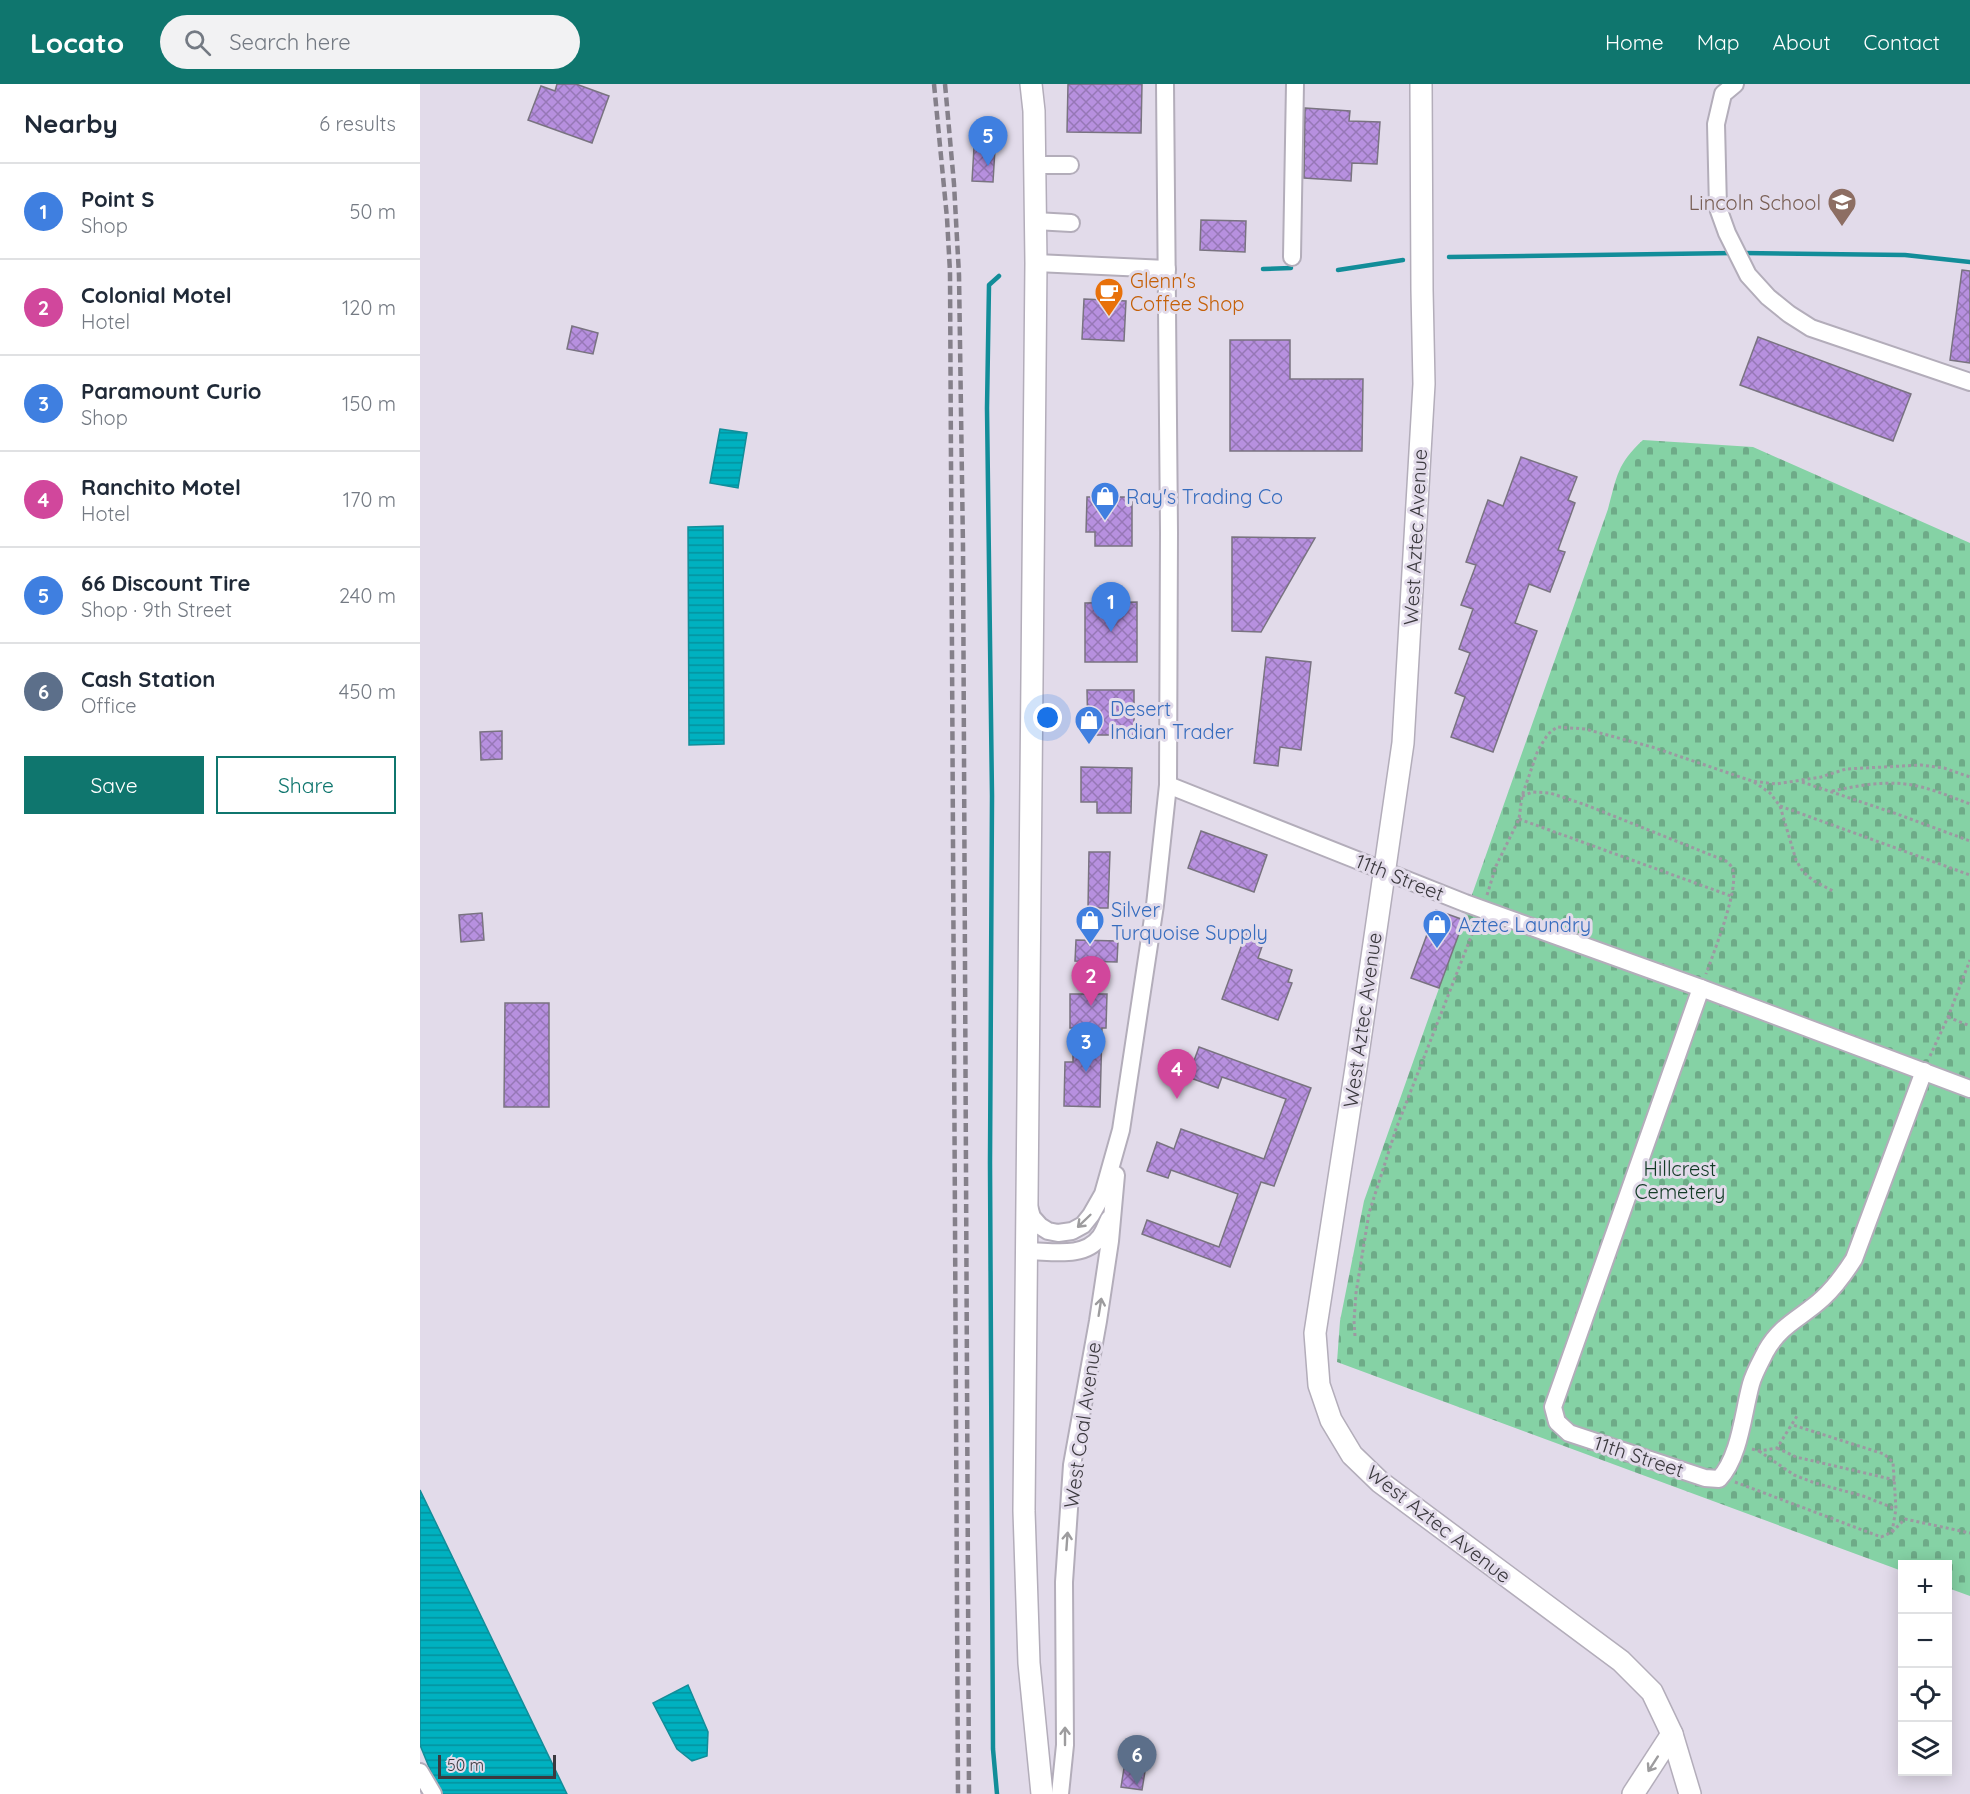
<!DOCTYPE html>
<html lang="en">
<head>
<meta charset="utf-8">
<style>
  :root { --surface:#fff; --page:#f2f2f3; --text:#1f2937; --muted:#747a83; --line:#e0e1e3; --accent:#0f766e }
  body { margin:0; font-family:Quicksand,sans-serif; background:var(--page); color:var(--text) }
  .controls { position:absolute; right:18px; bottom:18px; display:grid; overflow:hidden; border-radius:0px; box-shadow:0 3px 15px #0003 }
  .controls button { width:54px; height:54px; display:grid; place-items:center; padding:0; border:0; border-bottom:2px solid var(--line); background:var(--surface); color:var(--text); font:30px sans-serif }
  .scale { position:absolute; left:18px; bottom:15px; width:118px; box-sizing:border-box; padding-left:6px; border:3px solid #3b393e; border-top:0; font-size:16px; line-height:21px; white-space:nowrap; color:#3b393e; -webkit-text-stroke:4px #e2dbea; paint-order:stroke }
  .you { position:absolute; left:628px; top:634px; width:21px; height:21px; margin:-15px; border:4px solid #fff; border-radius:50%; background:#1a73e8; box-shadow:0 0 0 9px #1a73e833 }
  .badge { display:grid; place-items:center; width:39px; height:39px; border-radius:50%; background:var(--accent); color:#fff; font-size:20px; font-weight:700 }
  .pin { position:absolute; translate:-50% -50px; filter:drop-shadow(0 2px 3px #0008) }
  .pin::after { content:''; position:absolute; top:32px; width:21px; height:18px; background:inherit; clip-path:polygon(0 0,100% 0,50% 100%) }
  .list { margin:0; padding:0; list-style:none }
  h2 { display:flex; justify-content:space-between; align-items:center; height:78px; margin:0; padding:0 24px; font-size:26px }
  h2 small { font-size:20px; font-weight:400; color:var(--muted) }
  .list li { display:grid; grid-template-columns:39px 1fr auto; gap:18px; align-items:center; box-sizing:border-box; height:96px; padding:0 24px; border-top:2px solid var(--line) }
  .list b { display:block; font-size:22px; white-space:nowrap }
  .list p { margin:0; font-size:20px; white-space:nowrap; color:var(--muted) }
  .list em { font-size:20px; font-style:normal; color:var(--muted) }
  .actions { display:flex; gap:12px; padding:18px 24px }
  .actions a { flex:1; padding:14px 0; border:2px solid var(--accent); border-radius:0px; text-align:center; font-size:21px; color:var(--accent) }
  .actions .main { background:var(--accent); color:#fff }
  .icon { flex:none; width:33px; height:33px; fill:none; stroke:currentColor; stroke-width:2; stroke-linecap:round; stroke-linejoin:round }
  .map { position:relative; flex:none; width:1550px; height:1710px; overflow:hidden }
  header { display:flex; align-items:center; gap:36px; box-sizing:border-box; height:84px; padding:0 30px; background:var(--accent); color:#fff }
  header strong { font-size:28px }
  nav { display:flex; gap:33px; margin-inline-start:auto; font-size:21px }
  .search { width:420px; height:54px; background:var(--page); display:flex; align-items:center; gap:15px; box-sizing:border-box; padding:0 21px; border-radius:33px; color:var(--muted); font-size:22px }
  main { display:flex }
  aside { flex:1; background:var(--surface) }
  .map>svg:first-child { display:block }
</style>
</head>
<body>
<header>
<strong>Locato</strong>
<div class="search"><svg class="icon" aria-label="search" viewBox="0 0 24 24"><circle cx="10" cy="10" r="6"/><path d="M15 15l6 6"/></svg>Search here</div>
<nav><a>Home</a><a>Map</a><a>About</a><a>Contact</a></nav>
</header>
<main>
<aside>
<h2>Nearby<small>6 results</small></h2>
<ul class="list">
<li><span class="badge" style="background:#3f7fe0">1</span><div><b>Point S</b><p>Shop</p></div><em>50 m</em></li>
<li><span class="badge" style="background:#d1479c">2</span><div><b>Colonial Motel</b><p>Hotel</p></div><em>120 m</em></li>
<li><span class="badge" style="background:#3f7fe0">3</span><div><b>Paramount Curio</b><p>Shop</p></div><em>150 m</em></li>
<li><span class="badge" style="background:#d1479c">4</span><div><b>Ranchito Motel</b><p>Hotel</p></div><em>170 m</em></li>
<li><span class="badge" style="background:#3f7fe0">5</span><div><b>66 Discount Tire</b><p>Shop · 9th Street</p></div><em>240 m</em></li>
<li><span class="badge" style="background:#5c6f8a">6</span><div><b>Cash Station</b><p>Office</p></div><em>450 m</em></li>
</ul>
<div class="actions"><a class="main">Save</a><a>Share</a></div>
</aside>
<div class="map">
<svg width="1550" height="1710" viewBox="0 0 1550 1710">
  <defs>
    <pattern id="cemetery-stones" width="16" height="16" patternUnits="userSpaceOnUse" patternTransform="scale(1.5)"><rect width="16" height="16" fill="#85d2a5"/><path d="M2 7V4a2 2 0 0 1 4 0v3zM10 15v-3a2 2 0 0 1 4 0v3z" fill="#6eab88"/></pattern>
    <pattern id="water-rules" width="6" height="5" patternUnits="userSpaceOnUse" patternTransform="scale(1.5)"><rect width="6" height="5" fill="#00b1c0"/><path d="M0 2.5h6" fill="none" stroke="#04919d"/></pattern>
    <pattern id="building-cross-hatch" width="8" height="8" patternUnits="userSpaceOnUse" patternTransform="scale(1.5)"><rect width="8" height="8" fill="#b790df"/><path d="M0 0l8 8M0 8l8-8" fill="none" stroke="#9677b6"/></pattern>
  </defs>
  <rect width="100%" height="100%" fill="#e2dbea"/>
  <path fill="url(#cemetery-stones)" d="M1223 356 1333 363 1550 459V1512L1528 1504V1480H1482V1487L917 1278 920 1237 944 1117 1188 425C1197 392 1197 380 1223 356Z"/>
  <g fill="url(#water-rules)" stroke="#128d99" stroke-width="1.5">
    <polygon points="300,345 327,349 318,404 290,399"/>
    <polygon points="303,442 304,660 269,661 268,443"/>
    <polygon points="0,1406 147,1710 20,1710 0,1661"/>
    <polygon points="268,1601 288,1648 287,1672 272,1677 257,1665 233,1619"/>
  </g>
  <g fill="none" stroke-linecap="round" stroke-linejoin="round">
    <g stroke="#128d99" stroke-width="4.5">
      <polyline points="1322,169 1485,171 1550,178"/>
      <polyline points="1029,173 1314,169"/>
      <polyline points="843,185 871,184"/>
      <polyline points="918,186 983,176"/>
      <polyline points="577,1710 573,1665 570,1078 572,712 567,324 569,201 579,192"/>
    </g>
  </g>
  <g fill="url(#building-cross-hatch)" stroke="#797380" stroke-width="1.5">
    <polygon points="137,0 156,0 189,12 172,59 108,36 121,2 135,7"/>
    <polygon points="648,0 722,0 721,49 647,48"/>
    <polygon points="885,24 930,27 929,37 960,38 957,80 932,79 931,97 884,94"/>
    <polygon points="555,47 576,48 573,98 552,97"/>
    <polygon points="781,136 826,137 825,168 780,166"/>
    <polygon points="1542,186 1550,187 1550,279 1530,276"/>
    <polygon points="664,215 706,217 704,257 662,255"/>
    <polygon points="152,242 178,249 173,270 147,265"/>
    <polygon points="1338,253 1491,310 1473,357 1320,301"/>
    <polygon points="810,256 870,256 870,295 943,295 942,367 810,367"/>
    <polygon points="1101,373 1157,393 1148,416 1155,419 1138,466 1145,468 1130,508 1109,500 1095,539 1117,547 1073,668 1031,653 1045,613 1035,609 1050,569 1039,565 1053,525 1041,521 1056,481 1046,478 1068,416 1083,422"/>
    <polygon points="667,413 712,413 712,462 675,462 675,448 666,448"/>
    <polygon points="812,453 895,454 841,548 812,547"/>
    <polygon points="717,518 717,578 665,578 665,519"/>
    <polygon points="846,573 891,578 881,666 860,663 858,682 834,679"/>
    <polygon points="667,606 714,606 714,651 668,651"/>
    <polygon points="82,647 82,675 61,676 60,648"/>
    <polygon points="661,683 712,684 711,729 677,729 677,718 661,718"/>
    <polygon points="781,747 847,771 834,808 768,784"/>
    <polygon points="669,768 690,768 688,824 668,824"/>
    <polygon points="1016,826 1044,836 1019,904 991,894"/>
    <polygon points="62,829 64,856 41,858 39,831"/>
    <polygon points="828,844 846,851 838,874 872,886 868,898 872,899 858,936 802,915"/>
    <polygon points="656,856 698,857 697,878 655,877"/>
    <polygon points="650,910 687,910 686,944 682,944 680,1023 644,1022 645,978 653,978 653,944 650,944"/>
    <polygon points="85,919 129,919 129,1023 84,1023"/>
    <polygon points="779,963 891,1004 854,1102 841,1098 810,1183 722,1150 727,1136 799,1163 818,1110 751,1086 748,1094 727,1087 737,1058 754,1065 761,1045 844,1075 866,1015 802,993 798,1004 768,993"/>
    <polygon points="705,1678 726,1681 722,1706 701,1703"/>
  </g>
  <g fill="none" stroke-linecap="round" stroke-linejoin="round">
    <g stroke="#b3adba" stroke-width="20">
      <g id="minor">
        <polyline points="1315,0 1303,10 1296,40 1298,124 1307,149 1328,191 1348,213 1369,230 1391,244 1550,298"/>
        <polyline points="614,81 650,81"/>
        <polyline points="615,137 651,139"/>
        <polyline points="872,173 875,0"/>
        <polyline points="616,179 747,185"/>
        <polyline points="748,701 1045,819 1281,904 1550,1005"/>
        <path d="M1281 904 1133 1323 1137 1338 1149 1349 1285 1394 1299 1395C1320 1373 1323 1329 1331 1300 1334 1289 1341 1277 1346 1267 1361 1240 1383 1233 1403 1214 1416 1202 1425 1189 1434 1175L1504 987"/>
        <polyline points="608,1119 612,1133 620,1142 628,1147 638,1149 652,1147 663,1141 671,1131 683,1110 701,1046 735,821 748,701 749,448 745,0"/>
        <path d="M607 1167C631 1167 664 1175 680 1153 684 1148 686 1141 689 1135"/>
        <polyline points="0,1688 13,1710"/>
        <polyline points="640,1710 645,1661 644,1498 652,1381 678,1237 690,1157 696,1091"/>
      </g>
    </g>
    <g stroke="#b3adba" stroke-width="24">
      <g id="major">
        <polyline points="611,0 614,27 616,179 604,1427 609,1579 622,1710"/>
        <polyline points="1001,0 1002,206 1004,300 983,659 936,984 895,1249 899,1301 911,1336 932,1371 960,1398 1201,1577 1232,1608 1252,1650 1270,1710"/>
        <polyline points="1213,1710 1252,1650"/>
      </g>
    </g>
    <g stroke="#9d98a2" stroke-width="3" stroke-dasharray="3 3" stroke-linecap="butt">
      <polyline points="1334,698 1350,709 1360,722 1376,776 1383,788 1394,797 1415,808"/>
      <polyline points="1382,698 1477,730 1550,757"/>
      <path d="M1412 707C1441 701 1471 695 1501 703 1518 707 1534 714 1550 720"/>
      <path d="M1102 712 1113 708 1130 709 1166 721 1306 777C1308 779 1311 781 1312 784 1321 801 1293 870 1286 890"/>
      <polyline points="1360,722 1550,791"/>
      <polyline points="1099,735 1311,812"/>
      <polyline points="1067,811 1076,782 1099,735 1102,712 1118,666 1128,650 1137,643 1165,645 1232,663 1332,697 1356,700 1401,693 1426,685 1501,681 1524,684 1550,693"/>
      <polyline points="1528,933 1550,942"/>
      <polyline points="1510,972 1528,933 1550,876"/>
      <polyline points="935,1252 934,1237 936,1209 949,1129 976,1045 1056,840"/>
      <polyline points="1357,1364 1376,1373 1475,1396"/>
      <polyline points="1332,1365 1339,1367 1357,1364 1377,1332"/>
      <polyline points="1339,1367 1374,1391 1395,1399 1443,1412 1476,1425"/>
      <polyline points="1315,1398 1461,1453 1472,1448 1476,1425 1473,1378 1464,1370 1373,1341"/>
      <polyline points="1472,1448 1485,1435 1550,1449"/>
    </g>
    <use href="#minor" stroke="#fff" stroke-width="16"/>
    <use href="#major" stroke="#fff" stroke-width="21"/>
    <g stroke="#85808a" stroke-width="4.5" stroke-dasharray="9 4.5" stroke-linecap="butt">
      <polyline points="514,0 527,134 530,188 538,1710"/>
      <polyline points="525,0 534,100 539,191 543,463 549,1710"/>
    </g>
  </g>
  <defs><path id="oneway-shaft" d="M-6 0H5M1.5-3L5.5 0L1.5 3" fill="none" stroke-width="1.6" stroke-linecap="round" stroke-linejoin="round" transform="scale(1.5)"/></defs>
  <g stroke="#9d9c9e">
    <use href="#oneway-shaft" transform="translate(664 1137) rotate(136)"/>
    <use href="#oneway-shaft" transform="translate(680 1223) rotate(-81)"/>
    <use href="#oneway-shaft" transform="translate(647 1457) rotate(-86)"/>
    <use href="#oneway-shaft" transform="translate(645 1652) rotate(-90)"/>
    <use href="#oneway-shaft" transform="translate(1233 1680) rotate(123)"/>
  </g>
  <defs>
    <g id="school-pin" transform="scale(1.5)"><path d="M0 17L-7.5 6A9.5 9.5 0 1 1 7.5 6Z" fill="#8d6e63" stroke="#e2dbea"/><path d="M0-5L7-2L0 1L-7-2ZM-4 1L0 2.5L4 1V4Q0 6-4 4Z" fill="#fff"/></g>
    <g id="cafe-pin" transform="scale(1.5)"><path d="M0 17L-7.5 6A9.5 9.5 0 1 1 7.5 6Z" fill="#e8710a" stroke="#e2dbea"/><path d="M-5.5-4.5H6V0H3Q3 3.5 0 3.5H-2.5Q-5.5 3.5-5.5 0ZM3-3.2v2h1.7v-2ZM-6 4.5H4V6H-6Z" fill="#fff"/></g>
    <g id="shop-pin" transform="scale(1.5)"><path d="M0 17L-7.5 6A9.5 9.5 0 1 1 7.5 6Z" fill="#3f7fe0" stroke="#e2dbea"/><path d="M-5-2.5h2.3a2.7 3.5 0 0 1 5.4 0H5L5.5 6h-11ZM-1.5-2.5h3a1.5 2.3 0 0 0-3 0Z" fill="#fff"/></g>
  </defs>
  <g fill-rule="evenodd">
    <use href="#school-pin" x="1422" y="118"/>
    <use href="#cafe-pin" x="689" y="208"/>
    <use href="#shop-pin" x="685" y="412"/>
    <use href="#shop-pin" x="669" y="636"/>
    <use href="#shop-pin" x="670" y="836"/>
    <use href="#shop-pin" x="1017" y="840"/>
  </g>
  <g text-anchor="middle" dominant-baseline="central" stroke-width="6" stroke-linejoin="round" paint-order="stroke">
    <g font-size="20" fill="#785e54" stroke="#e2dbea" text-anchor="end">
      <text x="1401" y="118">Lincoln School</text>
    </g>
    <g font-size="20" fill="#c56008" stroke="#e2dbea" text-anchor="start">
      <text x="710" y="196">Glenn's<tspan x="710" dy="23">Coffee Shop</tspan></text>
    </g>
    <g font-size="20" fill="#366cbe" stroke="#e2dbea" text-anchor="start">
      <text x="706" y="412">Ray's Trading Co</text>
      <text x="690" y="624">Desert<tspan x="690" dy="23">Indian Trader</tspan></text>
      <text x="691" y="825">Silver<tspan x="691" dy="23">Turquoise Supply</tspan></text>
      <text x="1038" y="840">Aztec Laundry</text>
    </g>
    <g font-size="20" fill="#3b393e" stroke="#e2dbea">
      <text transform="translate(995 453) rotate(-87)">West Aztec Avenue</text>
      <text transform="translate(980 793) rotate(22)">11th Street</text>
      <text transform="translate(942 936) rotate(-82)">West Aztec Avenue</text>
      <text transform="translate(662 1341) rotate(-82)">West Coal Avenue</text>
      <text transform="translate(1219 1372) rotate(18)">11th Street</text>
      <text transform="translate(1019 1440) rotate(38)">West Aztec Avenue</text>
    </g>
    <g font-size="20" fill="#133b26" stroke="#e2dbea">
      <text x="1260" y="1084">Hillcrest<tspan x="1260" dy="23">Cemetery</tspan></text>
    </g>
  </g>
</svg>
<div class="controls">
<button>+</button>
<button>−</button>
<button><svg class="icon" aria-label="locate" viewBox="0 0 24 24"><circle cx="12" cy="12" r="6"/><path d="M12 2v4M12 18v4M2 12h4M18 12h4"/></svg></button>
<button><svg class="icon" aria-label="layers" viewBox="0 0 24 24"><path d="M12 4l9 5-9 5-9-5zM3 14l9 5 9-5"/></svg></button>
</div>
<div class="scale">50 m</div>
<div class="you"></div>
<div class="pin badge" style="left:691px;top:548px;background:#3f7fe0">1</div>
<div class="pin badge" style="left:671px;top:922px;background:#d1479c">2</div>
<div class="pin badge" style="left:666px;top:988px;background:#3f7fe0">3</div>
<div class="pin badge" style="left:757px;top:1015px;background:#d1479c">4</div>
<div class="pin badge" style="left:568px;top:82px;background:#3f7fe0">5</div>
<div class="pin badge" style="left:717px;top:1701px;background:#5c6f8a">6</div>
</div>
</main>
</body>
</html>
